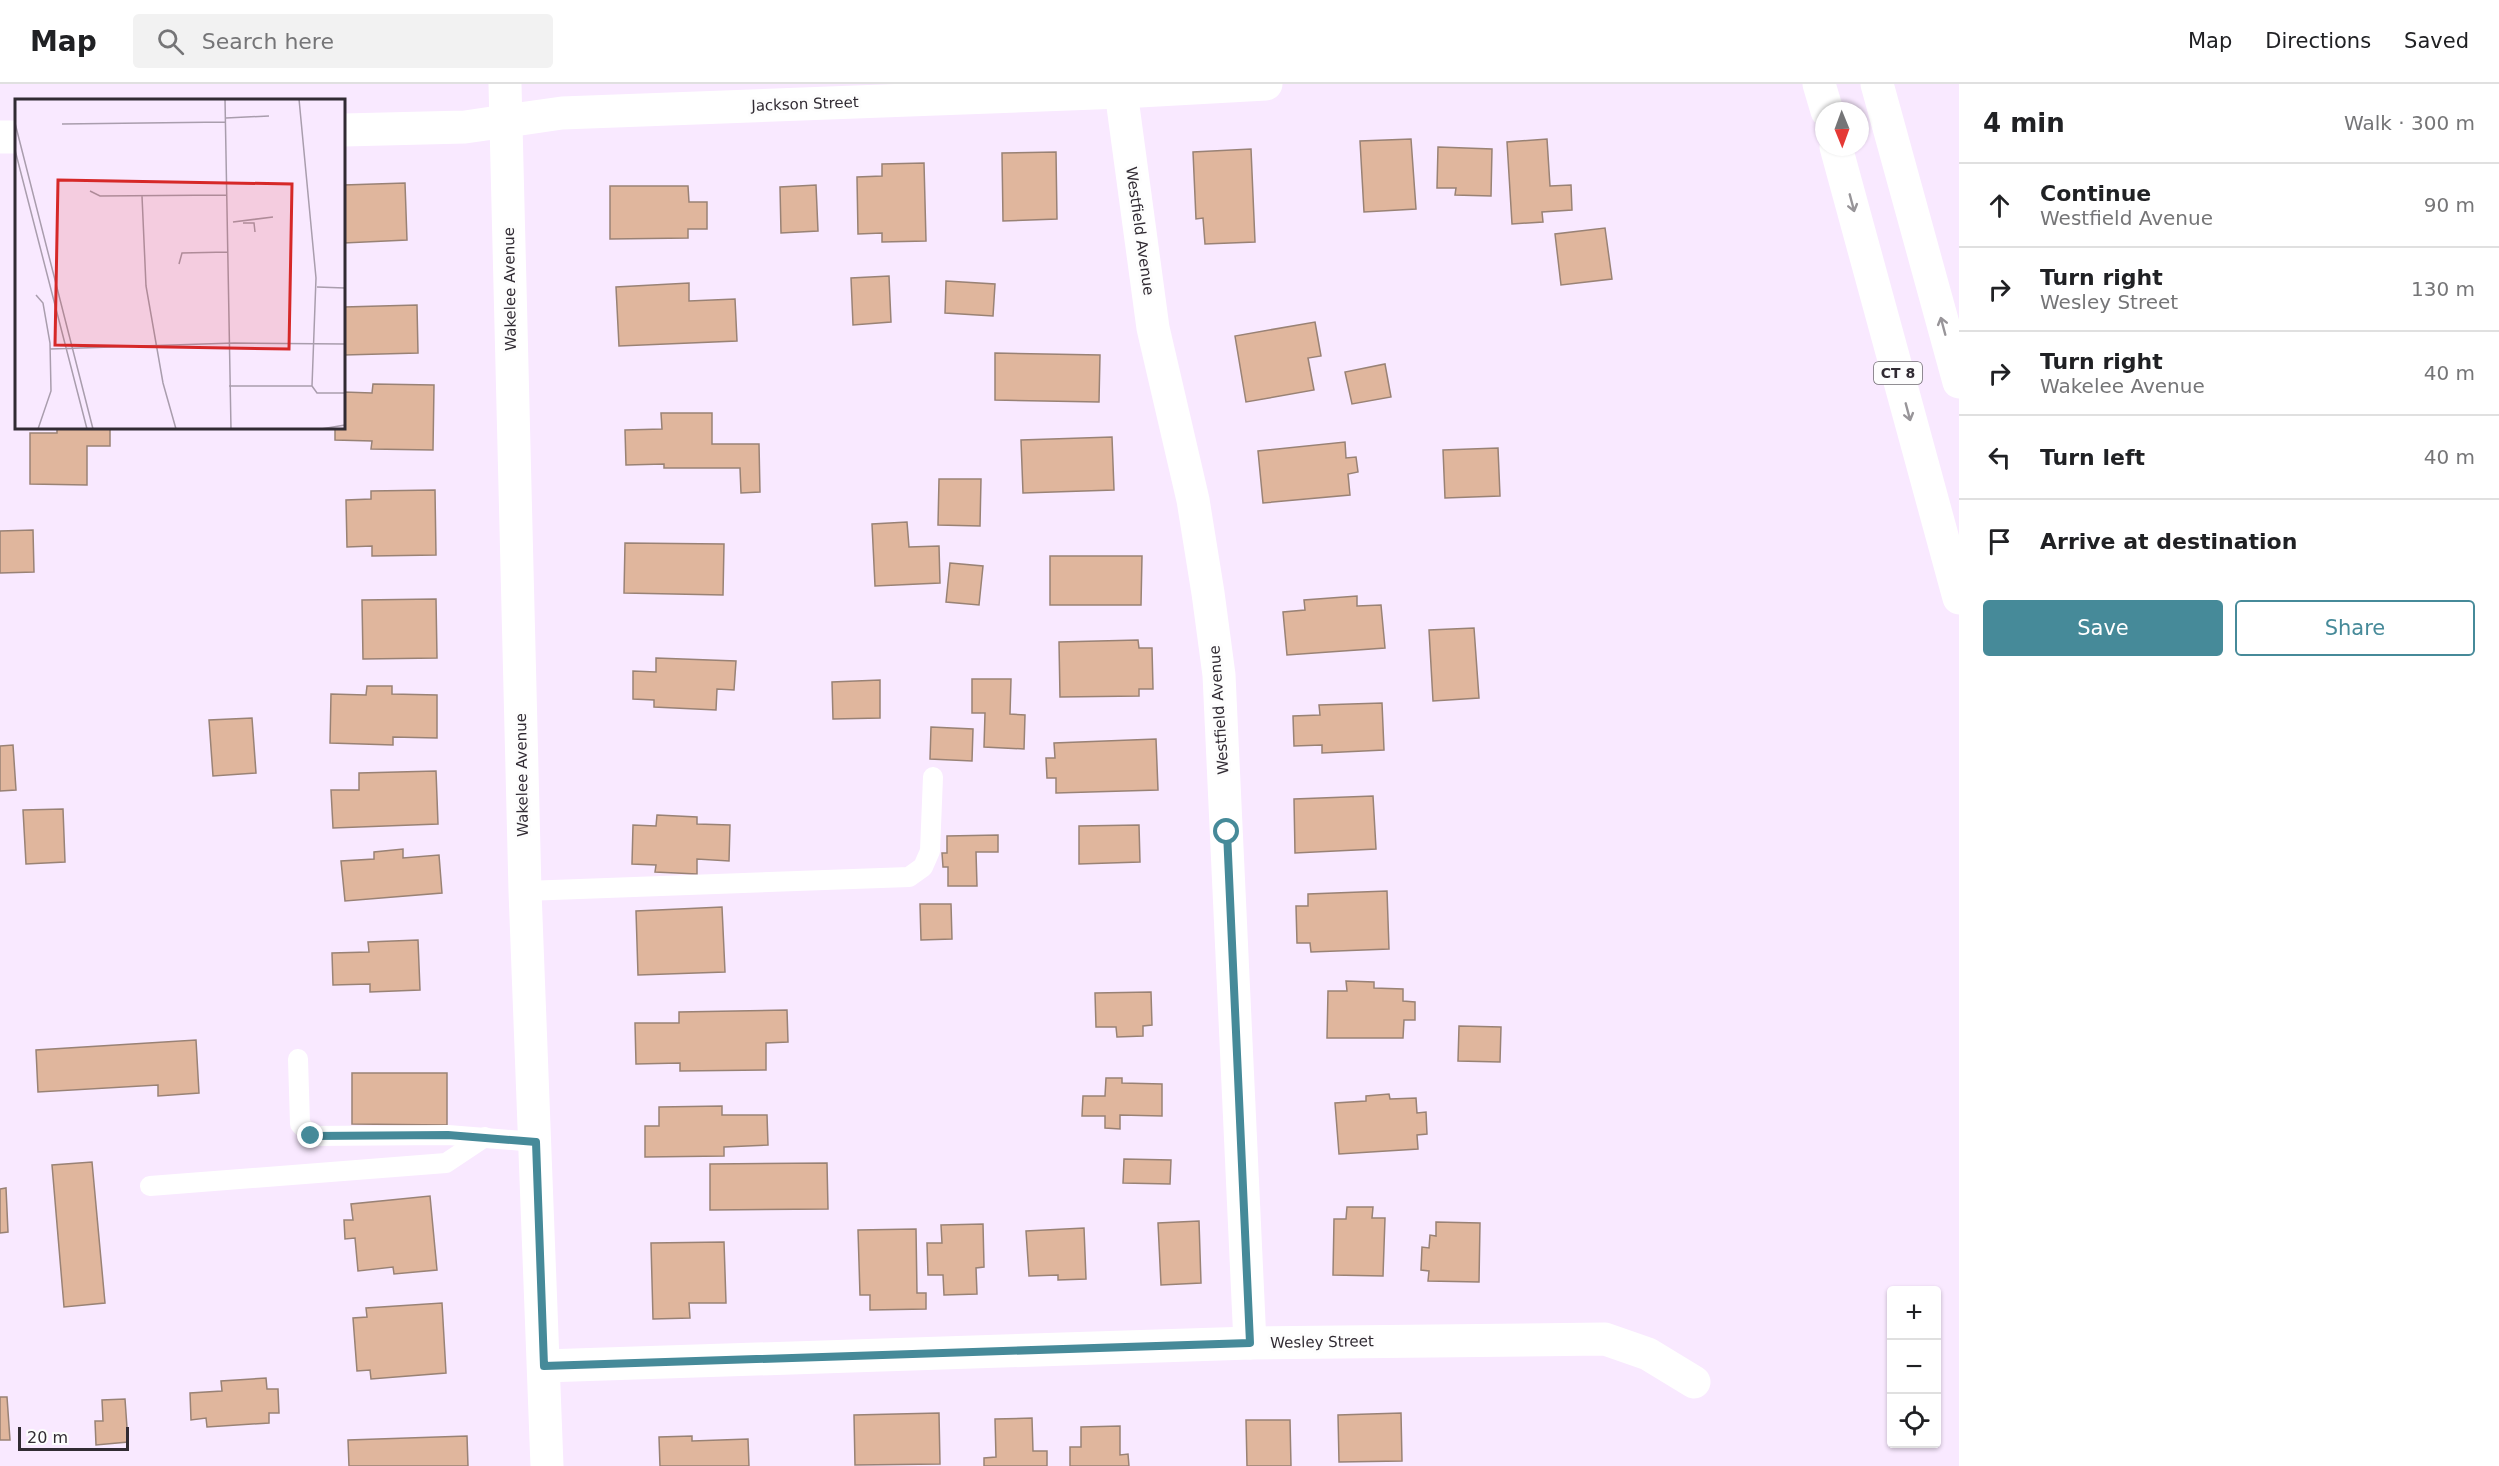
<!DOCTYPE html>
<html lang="en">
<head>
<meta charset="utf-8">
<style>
  :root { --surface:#fff; --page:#f2f2f2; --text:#202124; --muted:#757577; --line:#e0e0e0; --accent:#468a99 }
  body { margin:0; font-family:"DejaVu Sans",sans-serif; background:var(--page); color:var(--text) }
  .controls { position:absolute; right:18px; bottom:18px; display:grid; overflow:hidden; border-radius:6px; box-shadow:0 2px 4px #0004 }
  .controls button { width:54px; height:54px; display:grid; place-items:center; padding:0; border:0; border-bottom:2px solid var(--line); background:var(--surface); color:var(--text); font:30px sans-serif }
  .compass { position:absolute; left:1815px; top:18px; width:54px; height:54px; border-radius:50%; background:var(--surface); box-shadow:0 2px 4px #0004; rotate:179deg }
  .scale { position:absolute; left:18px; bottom:15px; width:111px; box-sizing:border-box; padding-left:6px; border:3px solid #312b33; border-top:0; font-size:16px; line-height:21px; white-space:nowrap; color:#312b33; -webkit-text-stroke:4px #fdfdfd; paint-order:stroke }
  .stop { position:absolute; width:18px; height:18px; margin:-14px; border:4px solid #468a99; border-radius:50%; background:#fff }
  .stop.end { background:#468a99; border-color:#fff; box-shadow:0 2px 6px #0008 }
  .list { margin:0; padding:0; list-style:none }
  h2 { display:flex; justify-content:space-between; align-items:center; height:78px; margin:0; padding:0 24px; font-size:26px }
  h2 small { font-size:20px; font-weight:400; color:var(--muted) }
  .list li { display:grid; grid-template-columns:39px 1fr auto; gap:18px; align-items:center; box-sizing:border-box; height:84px; padding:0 24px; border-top:2px solid var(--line) }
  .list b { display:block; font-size:22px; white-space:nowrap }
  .list p { margin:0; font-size:20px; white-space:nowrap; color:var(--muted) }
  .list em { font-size:20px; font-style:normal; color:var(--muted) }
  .actions { display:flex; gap:12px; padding:18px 24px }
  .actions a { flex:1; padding:14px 0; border:2px solid var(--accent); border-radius:6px; text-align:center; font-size:21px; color:var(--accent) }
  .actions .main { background:var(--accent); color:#fff }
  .icon { flex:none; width:33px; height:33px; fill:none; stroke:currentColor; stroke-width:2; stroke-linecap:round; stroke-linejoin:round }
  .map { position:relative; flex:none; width:1959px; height:1382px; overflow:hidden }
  header { display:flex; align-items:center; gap:36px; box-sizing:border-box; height:84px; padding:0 30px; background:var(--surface); border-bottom:2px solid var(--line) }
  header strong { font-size:28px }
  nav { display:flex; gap:33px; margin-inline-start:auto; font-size:21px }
  .search { width:420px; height:54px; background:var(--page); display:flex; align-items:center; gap:15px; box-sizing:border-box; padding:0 21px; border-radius:6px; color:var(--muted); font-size:22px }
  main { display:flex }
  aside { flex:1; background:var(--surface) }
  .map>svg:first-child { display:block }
</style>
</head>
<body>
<header>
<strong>Map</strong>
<div class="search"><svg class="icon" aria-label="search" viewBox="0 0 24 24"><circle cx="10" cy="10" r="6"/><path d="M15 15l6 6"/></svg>Search here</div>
<nav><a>Map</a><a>Directions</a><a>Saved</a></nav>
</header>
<main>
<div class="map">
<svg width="1959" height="1382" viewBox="0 0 1959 1382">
  <rect width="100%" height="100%" fill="#f9e9ff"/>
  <g fill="#e0b69d" stroke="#998275" stroke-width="1.5">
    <polygon points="1411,55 1416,125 1364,128 1360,57"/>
    <polygon points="1547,55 1550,102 1571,101 1572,126 1542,128 1543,138 1512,140 1507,58"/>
    <polygon points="1438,63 1492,65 1491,112 1455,111 1456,104 1437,104"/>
    <polygon points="1251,65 1255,158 1205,160 1203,134 1196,135 1193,68"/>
    <polygon points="1056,68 1057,135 1003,137 1002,69"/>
    <polygon points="924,79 926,157 882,158 882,149 858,150 857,93 882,92 882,80"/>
    <polygon points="405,99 407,156 344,159 344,101"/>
    <polygon points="816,101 818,147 781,149 780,103"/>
    <polygon points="610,102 688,102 689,118 707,118 707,145 688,145 688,154 610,155"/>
    <polygon points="1605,144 1612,195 1561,201 1555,150"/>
    <polygon points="889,192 891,238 853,241 851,194"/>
    <polygon points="946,197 995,200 993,232 945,229"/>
    <polygon points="689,199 689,217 735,215 737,257 619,262 616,203"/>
    <polygon points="417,221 418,269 344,271 344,223"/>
    <polygon points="1315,238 1321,272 1308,274 1314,306 1246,318 1235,252"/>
    <polygon points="995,269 1100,271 1099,318 995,316"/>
    <polygon points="1385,280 1391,313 1352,320 1345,288"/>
    <polygon points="373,300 434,301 433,366 371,365 372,357 335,356 335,344 344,344 344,308 372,309"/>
    <polygon points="661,329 712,329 712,360 759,360 760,408 741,409 740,384 664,384 664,380 626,381 625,346 662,345"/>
    <polygon points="57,344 110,344 110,362 87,362 87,401 30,400 30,349 57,349"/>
    <polygon points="1112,353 1114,406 1023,409 1021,356"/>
    <polygon points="1345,358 1346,374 1356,373 1358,388 1348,390 1350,411 1263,419 1258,367"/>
    <polygon points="1498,364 1500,412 1445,414 1443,366"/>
    <polygon points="939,395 981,395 980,442 938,441"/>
    <polygon points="435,406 436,471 372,472 372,462 347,463 346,416 371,415 371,407"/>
    <polygon points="907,438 909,463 939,462 940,499 875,502 872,440"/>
    <polygon points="33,446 34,488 0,489 0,447"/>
    <polygon points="625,459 724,460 723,511 624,509"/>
    <polygon points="1050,472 1142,472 1141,521 1050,521"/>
    <polygon points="950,479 983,482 979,521 946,518"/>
    <polygon points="1357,512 1357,522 1381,521 1385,564 1287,571 1283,528 1305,526 1304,516"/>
    <polygon points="436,515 437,574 363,575 362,516"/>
    <polygon points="1474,544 1479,614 1433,617 1429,546"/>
    <polygon points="1138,556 1139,564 1152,564 1153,605 1139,605 1139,612 1060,613 1059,558"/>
    <polygon points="656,574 736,577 734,606 717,605 716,626 654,623 654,616 633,615 633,587 656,588"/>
    <polygon points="972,595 1011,595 1010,630 1025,631 1024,665 984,663 985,629 972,629"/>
    <polygon points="880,596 880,634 833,635 832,598"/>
    <polygon points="367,602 392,602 392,610 437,611 437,654 393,653 393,661 330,659 331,610 366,611"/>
    <polygon points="1382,619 1384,666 1322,669 1322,661 1294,662 1293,632 1320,631 1319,621"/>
    <polygon points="252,634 256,689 213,692 209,636"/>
    <polygon points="931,643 973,645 972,677 930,675"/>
    <polygon points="1156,655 1158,706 1056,709 1056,694 1047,694 1046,674 1055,674 1054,659"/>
    <polygon points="13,661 16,706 0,707 0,662"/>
    <polygon points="436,687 438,740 333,744 331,706 359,706 359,689"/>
    <polygon points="1373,712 1376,765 1295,769 1294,715"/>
    <polygon points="63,725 65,778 26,780 23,726"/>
    <polygon points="657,731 697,733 697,740 730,741 729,777 697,775 697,790 655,788 656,781 632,780 633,741 656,742"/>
    <polygon points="1139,741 1140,778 1079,780 1079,742"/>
    <polygon points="998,751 998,768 976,768 977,802 948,802 948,783 943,783 942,769 947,769 947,752"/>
    <polygon points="403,765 403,774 439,771 442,809 345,817 341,777 374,775 374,768"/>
    <polygon points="1387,807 1389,865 1311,868 1310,859 1297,859 1296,822 1308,822 1308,810"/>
    <polygon points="920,820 951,820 952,855 921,856"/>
    <polygon points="722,823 725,888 638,891 636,827"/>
    <polygon points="418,856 420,906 370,908 370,900 333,901 332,869 369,868 368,858"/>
    <polygon points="1346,897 1374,898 1374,904 1403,905 1403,917 1415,918 1415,936 1404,936 1403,954 1327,954 1328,907 1347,907"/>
    <polygon points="1151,908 1152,941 1143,942 1143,952 1117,953 1116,943 1096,943 1095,909"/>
    <polygon points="787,926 788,958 766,959 766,986 680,987 680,979 636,980 635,939 679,939 679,928"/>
    <polygon points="1459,942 1501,943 1500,978 1458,977"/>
    <polygon points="196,956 199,1009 158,1012 158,1001 38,1008 36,966"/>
    <polygon points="352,989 447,989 447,1041 352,1040"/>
    <polygon points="1106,994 1122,994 1122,999 1162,1000 1162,1032 1120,1031 1120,1045 1105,1044 1105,1032 1082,1032 1083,1012 1105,1012"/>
    <polygon points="1389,1010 1390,1015 1416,1014 1417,1029 1426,1028 1427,1050 1417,1051 1418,1065 1339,1070 1335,1019 1366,1017 1366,1012"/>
    <polygon points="722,1022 722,1031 767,1031 768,1061 724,1063 724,1072 645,1073 645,1042 659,1042 659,1023"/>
    <polygon points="1124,1075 1171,1076 1170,1100 1123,1099"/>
    <polygon points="92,1078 105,1219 64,1223 52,1081"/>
    <polygon points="827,1079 828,1125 710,1126 710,1080"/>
    <polygon points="6,1104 8,1148 0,1149 0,1105"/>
    <polygon points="430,1112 437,1186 394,1190 393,1183 358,1187 355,1154 345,1155 344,1136 353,1136 351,1120"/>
    <polygon points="1347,1123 1373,1123 1372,1134 1385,1134 1383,1192 1333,1191 1334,1135 1346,1135"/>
    <polygon points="1199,1137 1201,1199 1161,1201 1158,1139"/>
    <polygon points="1436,1138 1480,1139 1479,1198 1428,1197 1429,1187 1421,1186 1422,1163 1429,1164 1430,1151 1436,1152"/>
    <polygon points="983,1140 984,1183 976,1184 977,1210 944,1211 943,1191 928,1191 927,1159 942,1159 941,1141"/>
    <polygon points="1084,1144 1086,1195 1058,1196 1058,1191 1029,1192 1026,1147"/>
    <polygon points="916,1145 917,1209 926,1209 926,1225 870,1226 870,1211 860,1211 858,1146"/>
    <polygon points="724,1158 726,1219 689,1219 690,1234 653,1235 651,1159"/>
    <polygon points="442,1219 446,1289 371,1295 370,1286 357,1287 353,1234 367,1233 366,1224"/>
    <polygon points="266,1294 267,1305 278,1305 279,1329 269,1329 269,1339 207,1343 206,1334 191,1336 190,1309 222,1307 221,1297"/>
    <polygon points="0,1313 7,1313 10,1356 0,1356"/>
    <polygon points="125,1315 128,1358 96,1361 95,1337 103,1337 102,1316"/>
    <polygon points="939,1329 940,1380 855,1381 854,1331"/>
    <polygon points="1401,1329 1402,1377 1339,1378 1338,1331"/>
    <polygon points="1032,1334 1033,1367 1047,1367 1047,1382 984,1382 984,1374 996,1373 995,1335"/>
    <polygon points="1246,1336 1290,1336 1291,1382 1247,1382"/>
    <polygon points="1120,1342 1120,1371 1128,1370 1129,1382 1070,1382 1070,1363 1081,1363 1081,1343"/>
    <polygon points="467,1352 468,1382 349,1382 348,1356"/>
    <polygon points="692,1352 692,1357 748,1355 749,1382 660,1382 659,1353"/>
  </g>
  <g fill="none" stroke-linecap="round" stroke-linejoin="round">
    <g stroke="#fff" stroke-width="20">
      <polyline points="525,807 909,793 923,783 930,767 933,693"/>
      <polyline points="298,975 300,1040 311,1052 448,1051 536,1058"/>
      <polyline points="150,1102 446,1079 485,1053"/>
    </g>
    <g stroke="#fff" stroke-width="33">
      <polyline points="1120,0 1153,244 1193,416 1208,509 1219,591 1250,1259"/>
      <polyline points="344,46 465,43 562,29 1122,8 1266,0"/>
      <polyline points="0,53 16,53"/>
      <polyline points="544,1282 1250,1259 1605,1255 1648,1270 1694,1298"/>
    </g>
    <polyline stroke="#fff" stroke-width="33" points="505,0 525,807 547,1382"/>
    <g stroke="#fff" stroke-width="33">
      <polyline points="1819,0 1827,27"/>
      <polyline points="1877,0 1959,298"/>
      <polyline points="1836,63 1959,514"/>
    </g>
  </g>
  <defs><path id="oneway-shaft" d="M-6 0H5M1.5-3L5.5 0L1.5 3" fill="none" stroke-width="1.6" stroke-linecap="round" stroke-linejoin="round" transform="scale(1.5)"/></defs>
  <g stroke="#989599">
    <use href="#oneway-shaft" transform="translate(1852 119) rotate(75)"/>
    <use href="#oneway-shaft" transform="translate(1943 242) rotate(-105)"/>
    <use href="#oneway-shaft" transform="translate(1908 328) rotate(75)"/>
  </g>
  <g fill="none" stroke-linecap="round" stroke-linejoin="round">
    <polyline stroke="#468a99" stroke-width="8" points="311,1052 448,1051 536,1058 544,1282 1250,1259 1227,748"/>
  </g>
  <g text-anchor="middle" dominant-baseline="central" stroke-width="6" stroke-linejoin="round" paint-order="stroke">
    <rect fill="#fdfdfd" stroke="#6e6a70" stroke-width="1.5" x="1874" y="278" width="48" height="22" rx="4.5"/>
    <g font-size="14" font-weight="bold" fill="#312b33">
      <text x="1898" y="289">CT 8</text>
    </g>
    <g font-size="15" fill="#312b33" stroke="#fdfdfd">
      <text transform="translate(805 20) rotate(-2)">Jackson Street</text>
      <text transform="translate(1140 147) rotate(82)">Westfield Avenue</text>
      <text transform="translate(510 205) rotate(-91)">Wakelee Avenue</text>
      <text transform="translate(1219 626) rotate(-94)">Westfield Avenue</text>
      <text transform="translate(522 691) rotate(-91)">Wakelee Avenue</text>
      <text transform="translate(1322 1258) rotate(-1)">Wesley Street</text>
    </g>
  </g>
  <g transform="translate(15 15)">
    <rect width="330" height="330" fill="#f9e9ff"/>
    <path fill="none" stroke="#a99dad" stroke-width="1.5" d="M210 0 216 330M284 0 301 179 297 287M211 19 254 17M0 24 78 330M47 25 211 23M0 51 72 330M75 92 85 97 212 96M127 97 131 187 148 284 161 330M218 123 258 118M228 124H239L240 133M164 165 167 154 213 153M302 188 330 189M21 196 28 204 35 244 36 292 23 330M35 250 219 244 330 245M214 287H297M297 287 302 294H330M306 330 330 326"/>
    <path fill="#d62828" fill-opacity="0.15" stroke="#d62828" stroke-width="3" d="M43 81 277 85 274 250 40 246Z"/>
    <rect width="330" height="330" fill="none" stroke="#312b33" stroke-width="3"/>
  </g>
</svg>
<div class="controls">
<button>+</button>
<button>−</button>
<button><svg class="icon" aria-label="locate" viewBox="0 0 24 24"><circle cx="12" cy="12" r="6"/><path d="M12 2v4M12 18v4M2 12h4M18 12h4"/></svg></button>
</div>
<svg class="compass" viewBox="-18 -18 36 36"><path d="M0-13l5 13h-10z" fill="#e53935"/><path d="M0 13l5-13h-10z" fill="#757577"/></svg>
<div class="scale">20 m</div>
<div class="stop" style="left:1227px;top:748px"></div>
<div class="stop end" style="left:311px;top:1052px"></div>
</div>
<aside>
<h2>4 min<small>Walk · 300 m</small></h2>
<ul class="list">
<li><svg class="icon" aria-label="ahead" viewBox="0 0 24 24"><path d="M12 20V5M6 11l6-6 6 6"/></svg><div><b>Continue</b><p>Westfield Avenue</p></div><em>90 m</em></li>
<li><svg class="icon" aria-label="right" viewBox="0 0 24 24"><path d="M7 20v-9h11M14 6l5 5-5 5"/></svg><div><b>Turn right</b><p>Wesley Street</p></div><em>130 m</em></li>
<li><svg class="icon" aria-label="right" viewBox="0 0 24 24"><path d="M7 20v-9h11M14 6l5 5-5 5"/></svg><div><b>Turn right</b><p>Wakelee Avenue</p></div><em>40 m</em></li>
<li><svg class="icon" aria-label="left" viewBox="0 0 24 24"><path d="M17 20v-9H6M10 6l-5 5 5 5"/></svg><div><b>Turn left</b></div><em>40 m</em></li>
<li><svg class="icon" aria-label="arrive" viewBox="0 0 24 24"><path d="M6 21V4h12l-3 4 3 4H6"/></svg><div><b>Arrive at destination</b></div></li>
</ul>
<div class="actions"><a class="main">Save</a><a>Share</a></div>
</aside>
</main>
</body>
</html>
